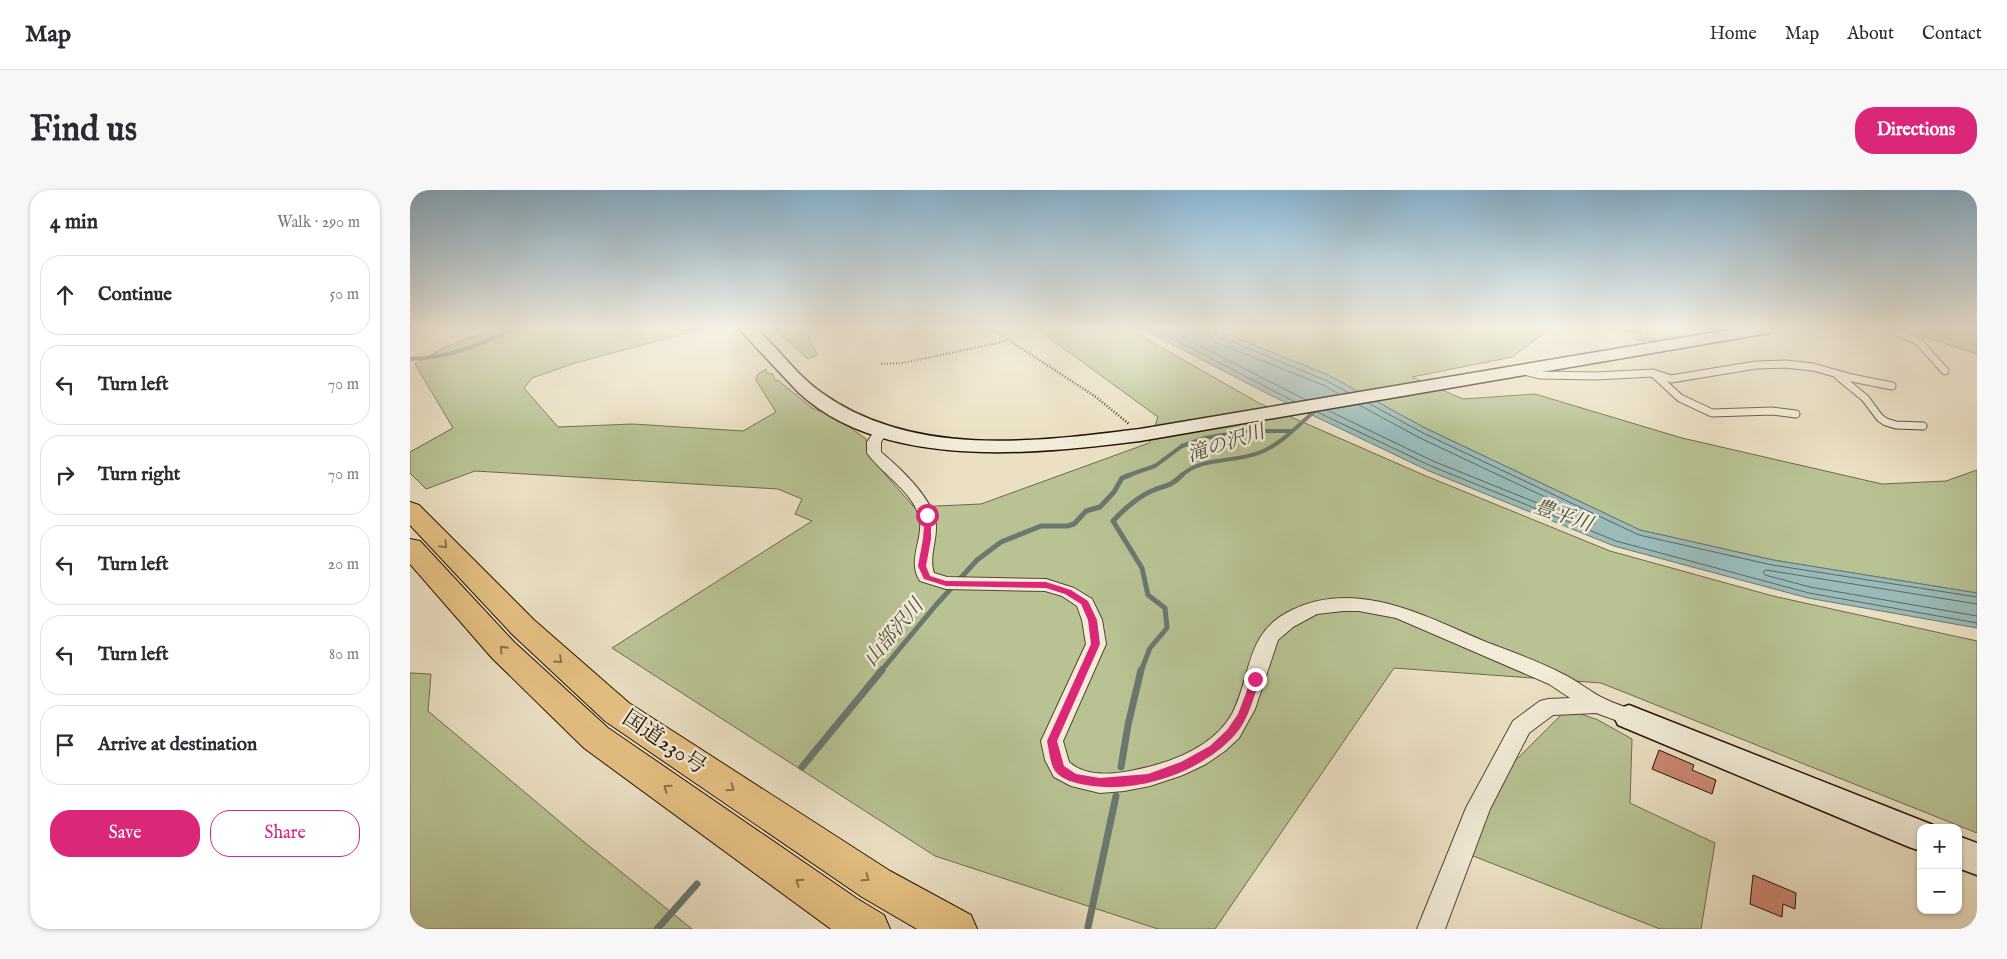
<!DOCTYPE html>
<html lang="en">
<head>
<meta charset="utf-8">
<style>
  :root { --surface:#fff; --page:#f7f7f7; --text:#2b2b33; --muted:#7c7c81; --line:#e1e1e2; --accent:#db2777 }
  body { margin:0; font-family:"IM FELL English","Noto Serif JP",serif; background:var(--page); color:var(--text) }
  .controls { position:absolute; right:15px; bottom:15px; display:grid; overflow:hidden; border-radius:10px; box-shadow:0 1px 4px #0004 }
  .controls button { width:45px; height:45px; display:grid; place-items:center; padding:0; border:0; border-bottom:1px solid var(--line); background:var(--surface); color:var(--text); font:25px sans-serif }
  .stop { position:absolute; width:15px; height:15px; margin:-11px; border:4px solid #db2777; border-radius:50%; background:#fff }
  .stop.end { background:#db2777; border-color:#fff; box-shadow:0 1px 5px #0008 }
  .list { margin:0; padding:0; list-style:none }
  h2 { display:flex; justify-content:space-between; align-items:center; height:65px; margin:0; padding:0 20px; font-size:21px }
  h2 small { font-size:16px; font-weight:400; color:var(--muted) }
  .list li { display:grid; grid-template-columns:32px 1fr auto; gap:15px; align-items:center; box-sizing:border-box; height:80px; margin:0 10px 10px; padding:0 10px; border:1px solid var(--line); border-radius:20px }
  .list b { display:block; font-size:19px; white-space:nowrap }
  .list em { font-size:16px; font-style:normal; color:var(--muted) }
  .actions { display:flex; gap:10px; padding:15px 20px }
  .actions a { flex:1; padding:11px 0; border:1px solid var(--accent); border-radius:20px; text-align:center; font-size:18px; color:var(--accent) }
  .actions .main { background:var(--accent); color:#fff }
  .icon { flex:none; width:28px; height:28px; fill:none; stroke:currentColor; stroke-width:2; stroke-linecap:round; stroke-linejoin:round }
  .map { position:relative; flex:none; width:1567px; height:739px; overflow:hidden; border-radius:20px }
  header { display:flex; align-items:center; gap:30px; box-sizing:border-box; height:70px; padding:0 25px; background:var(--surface); border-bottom:1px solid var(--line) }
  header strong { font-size:24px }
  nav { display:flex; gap:28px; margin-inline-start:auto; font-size:18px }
  .intro { display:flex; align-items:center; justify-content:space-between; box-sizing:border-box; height:120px; padding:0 30px }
  h1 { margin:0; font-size:35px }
  .button { padding:12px 22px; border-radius:20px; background:var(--accent); color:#fff; font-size:18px; font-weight:700 }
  main { display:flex; gap:30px; padding:0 30px }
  aside { flex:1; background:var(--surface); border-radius:20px; box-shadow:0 1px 4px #0004 }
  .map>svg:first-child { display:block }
</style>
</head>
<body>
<header>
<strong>Map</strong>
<nav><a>Home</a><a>Map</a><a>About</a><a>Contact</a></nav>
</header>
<div class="intro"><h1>Find us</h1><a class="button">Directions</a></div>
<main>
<aside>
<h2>4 min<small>Walk · 290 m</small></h2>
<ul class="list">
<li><svg class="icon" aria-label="ahead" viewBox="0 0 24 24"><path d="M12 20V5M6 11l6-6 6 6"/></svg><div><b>Continue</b></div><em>50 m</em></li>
<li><svg class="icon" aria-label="left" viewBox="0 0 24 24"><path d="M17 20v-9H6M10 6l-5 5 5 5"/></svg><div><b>Turn left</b></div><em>70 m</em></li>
<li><svg class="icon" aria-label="right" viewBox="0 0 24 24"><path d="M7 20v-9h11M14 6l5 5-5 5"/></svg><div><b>Turn right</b></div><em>70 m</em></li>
<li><svg class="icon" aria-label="left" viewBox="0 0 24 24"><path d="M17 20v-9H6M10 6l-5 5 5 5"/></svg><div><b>Turn left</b></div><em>20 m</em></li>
<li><svg class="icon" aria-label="left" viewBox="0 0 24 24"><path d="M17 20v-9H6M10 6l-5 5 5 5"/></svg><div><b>Turn left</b></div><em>80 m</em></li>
<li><svg class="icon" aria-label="arrive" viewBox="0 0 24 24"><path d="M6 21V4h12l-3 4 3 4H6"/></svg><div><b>Arrive at destination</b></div></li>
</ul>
<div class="actions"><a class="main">Save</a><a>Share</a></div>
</aside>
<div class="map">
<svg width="1567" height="739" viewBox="0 0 1567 739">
  <rect width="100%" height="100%" fill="#ebe0c3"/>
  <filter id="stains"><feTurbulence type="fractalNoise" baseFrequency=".004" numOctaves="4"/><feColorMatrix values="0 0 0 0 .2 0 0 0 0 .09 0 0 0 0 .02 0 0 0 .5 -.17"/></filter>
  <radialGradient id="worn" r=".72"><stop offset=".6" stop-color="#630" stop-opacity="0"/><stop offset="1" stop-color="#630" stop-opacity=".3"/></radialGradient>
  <g fill="#b8c293" stroke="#6e6a4a">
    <polygon points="84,139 292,139 165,173 122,188 114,198 148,237 223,234 333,241 366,222 346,190 348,184 356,179 357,183 363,184 365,190 369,191 402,218 426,227 456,249 458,265 504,317 571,314 739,253 748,227 627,139 719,139 849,213 1016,286 1200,361 1363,406 1567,451 1567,643 1191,493 984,478 805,739 748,739 525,666 202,458 402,331 385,324 392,309 368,299 65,281 16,299 0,283 0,262 43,238 5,174 33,158"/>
    <polygon points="364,139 393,139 408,165 398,169"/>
    <polygon points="804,139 1140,139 1102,167 1002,187 1053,209 1125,204 1272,248 1472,294 1536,291 1567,280 1567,403 1363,370 1230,340 1015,238 918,185"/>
    <path d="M1196 139H1256L1270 145 1269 149 1259 147C1250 152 1235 151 1225 149L1232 143Z"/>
    <polygon points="1498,139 1567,139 1567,164 1497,141"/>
    <polygon points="0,483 21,484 18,521 174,652 282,739 0,739"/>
    <polygon points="1157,519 1188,530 1222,549 1220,613 1305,653 1291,739 1250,739 1058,664 1083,593"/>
  </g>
  <polygon fill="#9abbba" stroke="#6a7870" points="733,139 804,139 918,185 1015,238 1230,340 1363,370 1567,403 1567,438 1398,408 1204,356 1019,281 858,204"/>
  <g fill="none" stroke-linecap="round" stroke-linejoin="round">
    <g stroke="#5e675e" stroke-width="1">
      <polyline points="744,139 885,212"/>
      <polyline points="757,139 896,210"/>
      <polyline points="798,139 800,147 805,152 913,195 929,204"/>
      <polyline points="804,139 808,146 915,190 939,203"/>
      <polyline points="958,213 1013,243 1229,345 1362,375 1567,407"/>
      <polyline points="917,220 1023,271 1182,335 1185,334 1184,330 1010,248 949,215"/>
      <polyline points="907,222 1021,276 1206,351 1399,403 1567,433"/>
      <polyline points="1567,414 1356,380 1353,382 1355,385 1400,397 1567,426"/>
    </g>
    <g stroke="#6a7870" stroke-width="4">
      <path d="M0 169C38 168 70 155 103 139"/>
      <polyline points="716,286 745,276 772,256 795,248 835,241 880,241"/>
      <path d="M771 286C791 266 826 273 851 262 873 253 888 235 906 220"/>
    </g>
    <g stroke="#6a7870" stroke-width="5">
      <polyline points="471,481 526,415 567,370 591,352 631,336 657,336 664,334 676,321 690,317 704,302 712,288 720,285"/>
      <path d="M731 481 740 458 757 438 755 418 738 405 732 378 703 331C713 320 730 305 744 300 757 295 761 296 772 285"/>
    </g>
    <g stroke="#6a7870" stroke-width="7">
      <polyline points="392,577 472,480"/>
      <polyline points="711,577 718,535 731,480"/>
      <polyline points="678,737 706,606"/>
      <polyline points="247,739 287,694"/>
    </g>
  </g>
  <g fill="#cc8571" stroke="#231301">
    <polygon points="1249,560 1284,575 1282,580 1306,590 1302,604 1242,579"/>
    <polygon points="1343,685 1386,703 1385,719 1373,714 1372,727 1340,714"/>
  </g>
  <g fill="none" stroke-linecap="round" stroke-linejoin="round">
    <g stroke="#554632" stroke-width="9">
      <g id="lane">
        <polyline points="1478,139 1508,151 1535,181"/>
        <polyline points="1113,181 1131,185 1186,186 1243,183 1261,189 1346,175 1375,174 1403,177 1442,188 1482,196"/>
        <polyline points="1245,185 1270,208 1302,223 1362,221 1386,224"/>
        <polyline points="1428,186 1455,208 1470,228 1476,232 1486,235 1513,236"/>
      </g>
    </g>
    <g stroke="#554632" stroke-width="2">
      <path id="street" d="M472 236 477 237 479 240 471 252V262C490 278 527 312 526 338 526 353 519 368 524 383L537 387 636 389 664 398 682 409 692 430 696 454 653 551 659 572C674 586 700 585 720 581 757 574 802 559 822 524 843 483 834 443 882 420 947 388 1017 427 1076 452 1102 462 1129 471 1153 484 1168 491 1180 502 1195 509 1205 514 1216 517 1227 521L1230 527 1227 533 1219 535 1186 523 1143 525 1119 543 1080 619 1035 739H1007L1056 618 1103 531 1130 511 1138 509 1160 508 1139 494 986 428 949 421H933L907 424 883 437 868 450 845 519 829 548 815 561 796 574 773 585 740 596 714 601 690 603 661 596 644 587 635 570 631 551 676 454 672 430 667 416 652 406 635 401 536 399 510 391C496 370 515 348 509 326 501 300 472 284 457 263V252L467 237Z"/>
    </g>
    <g stroke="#231301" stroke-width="3">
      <g id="secondary">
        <path d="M329 139H347C369 159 387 186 412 203 503 268 625 252 730 239L1324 139H1361L1359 143 1353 144 730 251C625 264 474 281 389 203Z"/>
        <polygon points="1219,515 1523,635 1525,638 1511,638 1511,661 1499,657 1208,535 1204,527 1208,519"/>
        <polygon points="1548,646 1567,653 1567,685 1548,678"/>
      </g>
    </g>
    <g stroke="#231301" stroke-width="2">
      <g id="highway">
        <polygon points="0,312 9,315 124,430 219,513 480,681 561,725 567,739 507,739 452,707 195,531 102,444 0,335"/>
        <polygon points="0,349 10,351 104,452 198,538 446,708 474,725 480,739 421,739 174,558 82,468 0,374"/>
      </g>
    </g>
    <g stroke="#231301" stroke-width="2.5" stroke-dasharray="1 2" stroke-linecap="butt">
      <polyline points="582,139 686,207 719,234"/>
      <polyline points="471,174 493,173 596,151"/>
    </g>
    <use href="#lane" stroke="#f2ebd8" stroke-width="7"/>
    <use href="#street" fill="#f2ebd8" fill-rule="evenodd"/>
    <use href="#secondary" fill="#f2ebd8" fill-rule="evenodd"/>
    <use href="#highway" fill="#e6c082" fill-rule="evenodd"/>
  </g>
  <defs><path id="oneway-chevron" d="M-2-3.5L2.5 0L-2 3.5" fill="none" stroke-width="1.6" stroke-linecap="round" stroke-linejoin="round" transform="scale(1.25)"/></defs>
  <g stroke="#8e7248">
    <use href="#oneway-chevron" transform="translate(34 355) rotate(46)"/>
    <use href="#oneway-chevron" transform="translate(93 459) rotate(-134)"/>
    <use href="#oneway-chevron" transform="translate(149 470) rotate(42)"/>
    <use href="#oneway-chevron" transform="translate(257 598) rotate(-145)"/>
    <use href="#oneway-chevron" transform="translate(321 598) rotate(34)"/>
    <use href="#oneway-chevron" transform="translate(456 688) rotate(34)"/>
    <use href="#oneway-chevron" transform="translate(389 692) rotate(-145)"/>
  </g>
  <linearGradient id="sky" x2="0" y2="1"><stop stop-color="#89b7d6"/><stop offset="0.57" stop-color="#f6f1e4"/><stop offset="1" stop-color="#f6f1e4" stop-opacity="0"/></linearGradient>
  <rect width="1567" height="242" fill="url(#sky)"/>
  <path fill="#db2777" d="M515 323 521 325V349L516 376 520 386 536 391 636 392 661 400 678 411 687 430 690 454 647 551 654 576 666 584 690 588 738 584 771 572 800 556 817 540 828 524 842 487H849L850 489C843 509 838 532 823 547 788 584 725 604 676 595 665 593 652 590 645 581 640 573 639 560 637 551L681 454 678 430 671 414 655 404 636 398 536 396 514 389 508 376 513 349Z"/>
  <g text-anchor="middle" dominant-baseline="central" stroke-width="5" stroke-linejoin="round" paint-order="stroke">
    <g font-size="20" font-style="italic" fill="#4d4e42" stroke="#f2ebd8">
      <text transform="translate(816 254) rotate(-18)">滝の沢川</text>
      <text transform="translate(1153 326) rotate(19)">豊平川</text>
      <text transform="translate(484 443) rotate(-50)">山部沢川</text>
    </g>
    <g font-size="22" fill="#231301" stroke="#f2ebd8">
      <text transform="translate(254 553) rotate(34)">国道230号</text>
    </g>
  </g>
  <rect width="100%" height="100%" filter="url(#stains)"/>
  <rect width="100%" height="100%" fill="url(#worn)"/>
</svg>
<div class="controls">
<button>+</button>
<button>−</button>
</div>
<div class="stop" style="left:517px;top:325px"></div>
<div class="stop end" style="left:845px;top:489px"></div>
</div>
</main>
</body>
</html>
